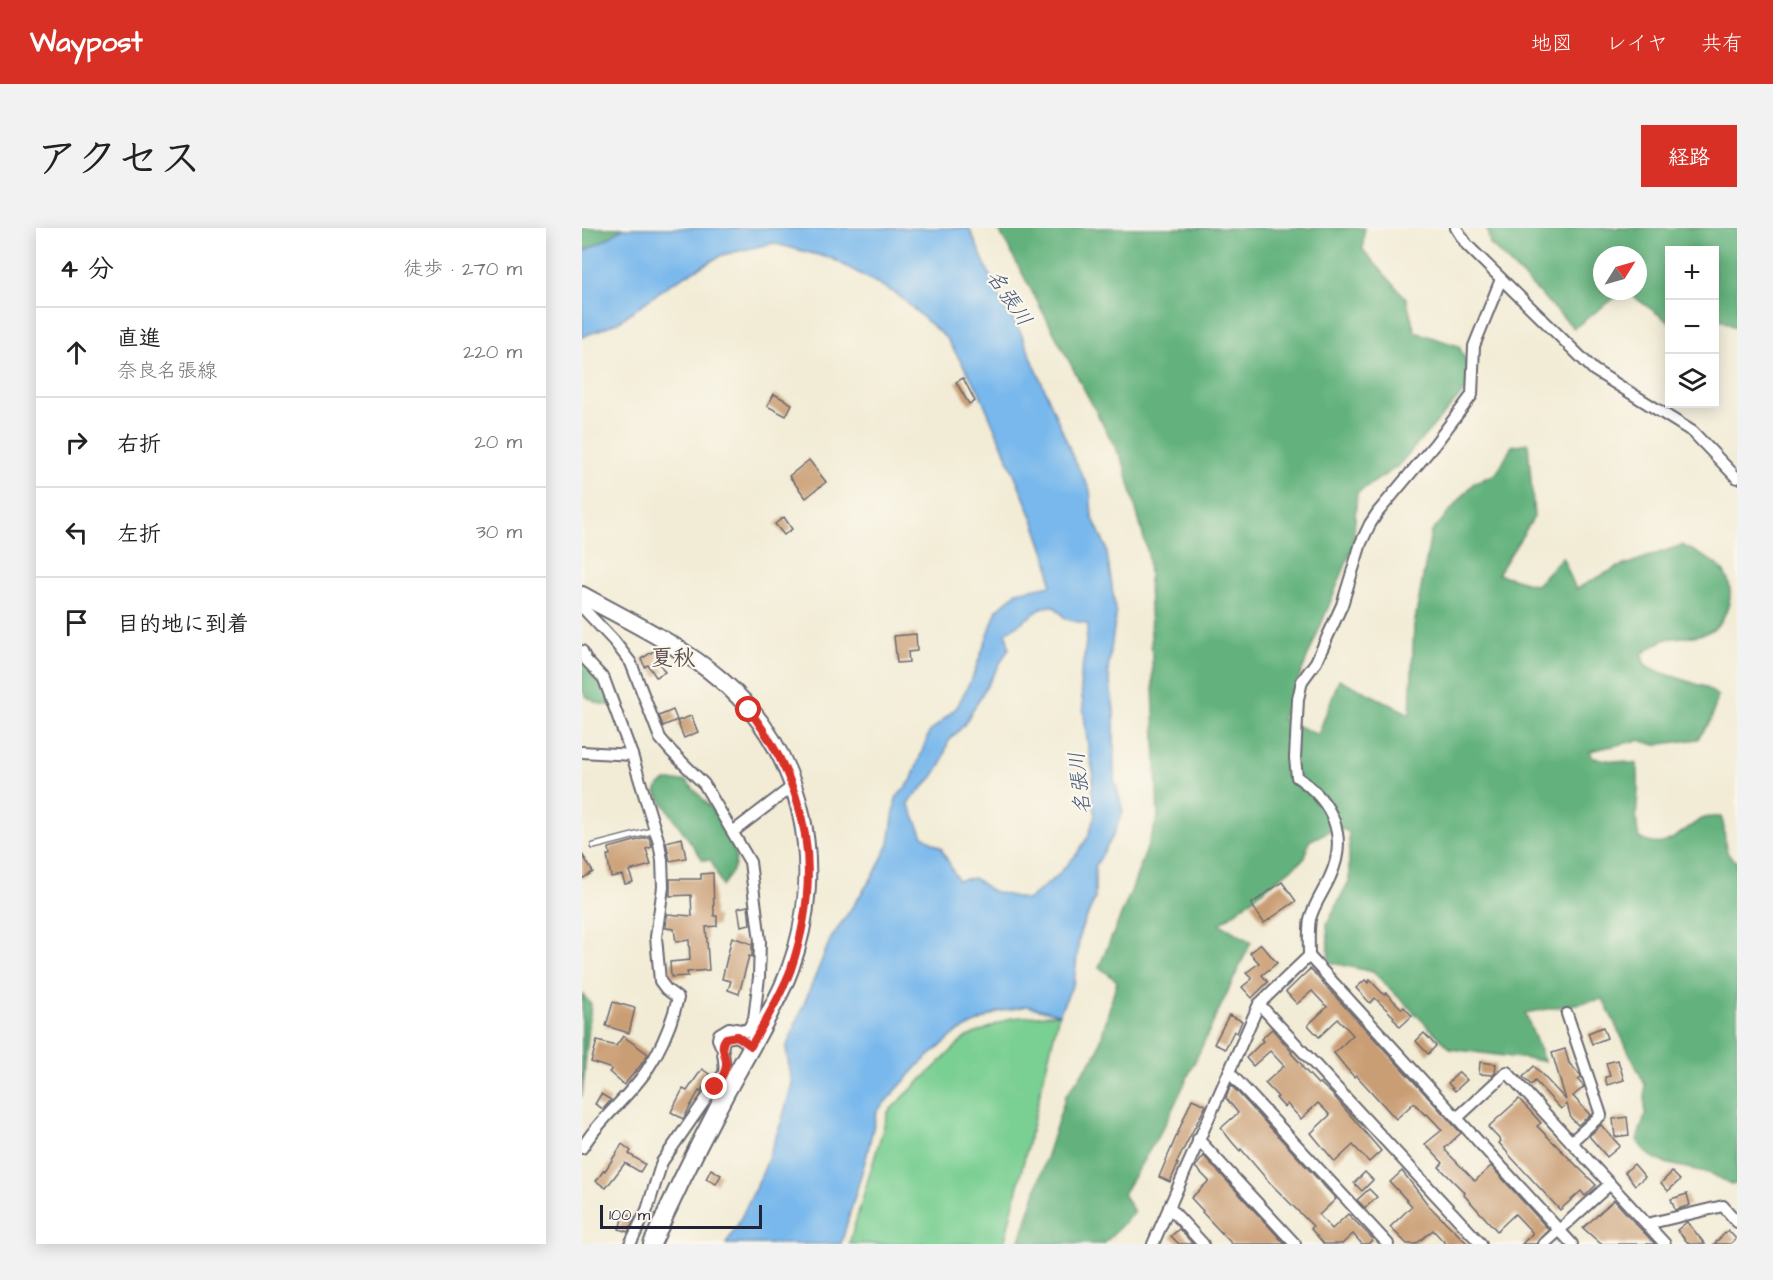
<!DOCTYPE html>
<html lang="ja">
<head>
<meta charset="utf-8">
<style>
  :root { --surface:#fff; --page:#f2f2f2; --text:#222; --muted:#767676; --line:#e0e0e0; --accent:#d93025 }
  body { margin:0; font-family:"Architects Daughter","Klee One",sans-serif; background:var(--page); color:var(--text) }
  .controls { position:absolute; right:18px; top:18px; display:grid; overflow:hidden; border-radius:0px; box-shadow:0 3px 15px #0003 }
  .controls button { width:54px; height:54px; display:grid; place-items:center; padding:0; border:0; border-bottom:2px solid var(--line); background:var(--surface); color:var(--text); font:30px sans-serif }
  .compass { position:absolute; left:1011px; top:18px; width:54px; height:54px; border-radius:50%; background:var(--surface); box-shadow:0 3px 15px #0003; rotate:53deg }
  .scale { position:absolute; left:18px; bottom:15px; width:162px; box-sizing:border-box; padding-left:6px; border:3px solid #22223b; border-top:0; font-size:16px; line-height:21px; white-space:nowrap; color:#22223b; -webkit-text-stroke:4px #fbf7ec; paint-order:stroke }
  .stop { position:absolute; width:18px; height:18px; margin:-14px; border:4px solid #d93025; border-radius:50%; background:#fff }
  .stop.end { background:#d93025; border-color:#fff; box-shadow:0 2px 6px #0008 }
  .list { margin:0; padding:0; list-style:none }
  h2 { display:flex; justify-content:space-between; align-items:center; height:78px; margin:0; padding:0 24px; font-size:26px }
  h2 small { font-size:20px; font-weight:400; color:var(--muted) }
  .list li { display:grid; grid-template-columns:39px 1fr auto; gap:18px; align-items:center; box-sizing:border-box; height:90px; padding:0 24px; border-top:2px solid var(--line) }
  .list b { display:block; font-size:22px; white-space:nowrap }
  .list p { margin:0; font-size:20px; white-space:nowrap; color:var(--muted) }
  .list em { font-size:20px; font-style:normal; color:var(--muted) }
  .icon { flex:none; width:33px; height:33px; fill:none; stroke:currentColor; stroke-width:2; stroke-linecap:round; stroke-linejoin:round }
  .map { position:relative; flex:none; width:1155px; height:1016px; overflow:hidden; border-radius:0px }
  header { display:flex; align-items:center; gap:36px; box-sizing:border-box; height:84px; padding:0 30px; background:var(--accent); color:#fff }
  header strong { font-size:28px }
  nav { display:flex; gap:33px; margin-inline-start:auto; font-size:21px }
  .intro { display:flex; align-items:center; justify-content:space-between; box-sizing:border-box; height:144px; padding:0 36px }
  h1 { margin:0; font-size:42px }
  .button { padding:15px 27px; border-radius:0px; background:var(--accent); color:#fff; font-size:21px; font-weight:700 }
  main { display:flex; gap:36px; padding:0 36px }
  aside { flex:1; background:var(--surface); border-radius:0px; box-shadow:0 3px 15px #0003 }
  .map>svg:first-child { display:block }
</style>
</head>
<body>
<header>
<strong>Waypost</strong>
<nav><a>地図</a><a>レイヤ</a><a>共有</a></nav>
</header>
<div class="intro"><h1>アクセス</h1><a class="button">経路</a></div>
<main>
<aside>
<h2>4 分<small>徒歩 · 270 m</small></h2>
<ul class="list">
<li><svg class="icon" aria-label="ahead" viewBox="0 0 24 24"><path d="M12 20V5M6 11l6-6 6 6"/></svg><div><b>直進</b><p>奈良名張線</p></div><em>220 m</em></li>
<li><svg class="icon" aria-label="right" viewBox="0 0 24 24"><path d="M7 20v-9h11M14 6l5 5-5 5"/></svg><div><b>右折</b></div><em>20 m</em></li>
<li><svg class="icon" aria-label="left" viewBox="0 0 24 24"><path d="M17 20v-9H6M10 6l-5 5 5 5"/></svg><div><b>左折</b></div><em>30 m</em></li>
<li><svg class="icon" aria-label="arrive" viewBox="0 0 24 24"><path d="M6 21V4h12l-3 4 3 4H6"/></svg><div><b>目的地に到着</b></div></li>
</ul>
</aside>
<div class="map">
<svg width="1155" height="1016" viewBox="0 0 1155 1016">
  <rect width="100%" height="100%" fill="#fbf7ec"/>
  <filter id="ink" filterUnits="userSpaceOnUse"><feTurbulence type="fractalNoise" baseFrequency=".0167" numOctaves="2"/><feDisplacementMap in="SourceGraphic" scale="12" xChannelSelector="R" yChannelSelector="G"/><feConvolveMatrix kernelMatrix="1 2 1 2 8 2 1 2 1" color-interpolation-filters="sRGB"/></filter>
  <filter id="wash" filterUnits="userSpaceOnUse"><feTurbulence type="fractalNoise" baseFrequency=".008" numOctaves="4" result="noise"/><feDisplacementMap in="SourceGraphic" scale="24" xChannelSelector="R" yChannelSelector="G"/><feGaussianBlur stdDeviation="1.35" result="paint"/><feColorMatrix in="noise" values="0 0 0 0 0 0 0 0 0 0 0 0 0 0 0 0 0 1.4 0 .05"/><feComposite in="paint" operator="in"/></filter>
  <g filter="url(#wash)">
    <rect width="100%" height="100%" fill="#f2ecd6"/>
    <polygon fill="#7acf93" stroke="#4e7867" stroke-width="1.5" points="477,786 422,1016 267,1016 306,884 383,810 429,790"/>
    <g fill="#63b27d" stroke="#426a5c" stroke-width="1.5">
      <polygon points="0,0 41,0 28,9 0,24"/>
      <path d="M416 0H782L781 22 824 70 833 104 877 118 892 152 815 239 775 265 771 319 700 491 736 507 757 451 828 486 832 398 849 305 892 255 914 246 930 218 946 215 952 289 916 346 954 357 980 329 994 361 1034 340 1100 317C1127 332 1154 339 1147 375 1145 384 1138 397 1130 402 1117 410 1099 408 1085 411 1076 413 1068 421 1061 425V433L1066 440 1123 459 1136 468 1129 492 1116 511 1073 517 1057 512 1008 523 1011 530 1055 536C1060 563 1050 584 1057 610 1084 626 1097 603 1120 591 1126 588 1133 589 1139 589 1147 605 1136 625 1155 633V955L1151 957C1144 954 1137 949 1129 946 1103 936 1070 941 1055 912L1063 887V857L1021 771 943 785 962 833 869 821 791 744 747 734 745 695 767 653V604L755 599 727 613 723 630 638 696 669 714 584 895 541 966 552 984 522 1016H437L484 867 515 825 535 753 517 739 548 666 576 590 566 326 542 236Z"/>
      <polygon points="905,0 1155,0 1155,101 1133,88 1132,22 1088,22 1087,94 1044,63 1056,63 1056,27 1020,27 1020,63 1042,63 992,100 908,16"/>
      <path d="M0 432 20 453 30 477C20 478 4 472 0 462 0 454 0 440 0 432Z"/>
      <path d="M84 553H104C122 572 160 609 153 637 151 644 144 652 140 658L129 632H121L74 565 77 557Z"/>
      <polygon points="0,766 9,776 0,869"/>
    </g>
    <path fill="#78b8ec" stroke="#4d6d94" stroke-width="1.5" fill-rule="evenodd" d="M41 0H387L418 70 439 105 493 233 508 262 510 288 524 319 534 386 526 442 532 482V551L541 583 531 608 513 639V671L498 704 492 754 477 786 445 778 416 784 374 805 338 836 295 883 284 930 259 1016H144L155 998 181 944 200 892 210 856 204 820 248 712 291 648 307 616 314 570 329 553 347 505 375 479 391 448 415 382 435 364 469 357 467 337 452 294 432 245 396 161 365 111 315 66 251 31 191 15 140 27 90 55 36 94 0 109V24L28 9ZM472 378 484 391 506 396 502 430 498 450 505 512 511 543 510 565 513 588 506 609 494 627 474 649 445 672 410 663 392 650 376 652 359 620 341 608 326 575 350 550 360 535 366 514 382 497 427 420 424 405 462 379Z"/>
    <g id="blocks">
      <g fill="#ca9e74">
        <polygon points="381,150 393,173 387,176 374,154"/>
        <polygon points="192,166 210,176 204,188 185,178"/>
        <polygon points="227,232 244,254 224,270 207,248"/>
        <polygon points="202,289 210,301 202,307 193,296"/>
        <polygon points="334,406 335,423 326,424 327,434 315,435 312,408"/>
        <polygon points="73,422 78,430 75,432 83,444 74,449 66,437 63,439 59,431"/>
        <polygon points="91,482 95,492 81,498 77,488"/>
        <polygon points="109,488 116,504 102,510 95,493"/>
        <polygon points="67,609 70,619 64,621 69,637 47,643 51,654 43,656 40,647 29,649 25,627 28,627 27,620"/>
        <polygon points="100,610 104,630 88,633 84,614"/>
        <polygon points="0,626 11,644 0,651"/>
        <polygon points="131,645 132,688 135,688 135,698 124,699 127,742 105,744 106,748 89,749 88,734 108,732 107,712 94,714 92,701 84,700 85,686 110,688 109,667 88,668 88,651 119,651 119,646"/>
        <polygon points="700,654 714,673 682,695 669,676"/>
        <polygon points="166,678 168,696 159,698 156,680"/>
        <polygon points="150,709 170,716 170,729 167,728 157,766 146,762 149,753 140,751"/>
        <polygon points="679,716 695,735 680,747 686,754 670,770 660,759 670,751 664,745 677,735 668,725"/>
        <polygon points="728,741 879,905 863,920 864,923 893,953 909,938 967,1002 954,1016 940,1016 950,1006 950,1004 933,986 915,1003 882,967 883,965 857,939 861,935 843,916 860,902 845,886 843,887 832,875 814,891 774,847 772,849 765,841 752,825 771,807 756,791 737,809 726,797 745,779 730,763 715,776 704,764"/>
        <polygon points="783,752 786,755 788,752 802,767 804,765 820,781 822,779 830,788 818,799 811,790 812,789 793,770 788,775 774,760"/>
        <polygon points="31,774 53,780 47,805 24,798"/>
        <polygon points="647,787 660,793 655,805 652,803 643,821 632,816"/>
        <polygon points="1021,799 1025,810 1010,816 1006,805"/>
        <polygon points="690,801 710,824 709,825 721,838 720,839 736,856 738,855 751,867 799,923 787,934 771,917 753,934 729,905 748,887 736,875 719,891 705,876 702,879 694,870 696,869 683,855 702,838 688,823 671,838 664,830 681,813 679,811"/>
        <polygon points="842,805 854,818 846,826 834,813"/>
        <polygon points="41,808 66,826 58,838 42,857 27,844 30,841 9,834 15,813 34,818"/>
        <polygon points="983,821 987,835 998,847 999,850 996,852 1002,859 991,868 1008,887 996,897 989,890 985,876 979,881 953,853 949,857 941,849 952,838 984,872 970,825"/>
        <polygon points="1036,832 1042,852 1025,857 1023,849 1028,848 1024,835"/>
        <polygon points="898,834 914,836 913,845 911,847 897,846"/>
        <polygon points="120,841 130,848 118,864 117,863 101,891 89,884 101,861 105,863"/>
        <polygon points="877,844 885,852 873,863 866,855"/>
        <polygon points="649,857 754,971 737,987 750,1001 766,986 791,1011 786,1016 780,1016 771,1006 760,1016 742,1016 729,1001 731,998 688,955 659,921 658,923 650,914 639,900 656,885 644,870"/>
        <polygon points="19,866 29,872 21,881 13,876"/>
        <polygon points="610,871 624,877 594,936 596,936 588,954 577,949"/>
        <polygon points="937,871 959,895 955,898 1014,957 1003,968 999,963 978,982 930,930 917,915 919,913 906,899"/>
        <polygon points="1045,889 1047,907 1033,909 1031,891"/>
        <polygon points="1019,897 1038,918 1025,929 1007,908"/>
        <polygon points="40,916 49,923 47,926 63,936 58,944 43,935 24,960 14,953 22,942 23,943"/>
        <polygon points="622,928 703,1016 650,1016 620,984 621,983 609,970 627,953 613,939"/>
        <polygon points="1052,936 1063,949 1053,957 1043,944"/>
        <polygon points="129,941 139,947 134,956 124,951"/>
        <polygon points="820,943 847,978 886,1016 864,1016 851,1002 834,1016 825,1016 808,999 830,978 808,954"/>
        <polygon points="783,944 791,952 780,963 772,955"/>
        <polygon points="1090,944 1098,952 1086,963 1079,955"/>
        <polygon points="787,961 795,969 783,980 775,972"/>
        <polygon points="1105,966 1108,977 1093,982 1089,971"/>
        <polygon points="1032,972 1052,994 1073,1016 1019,1016 1001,1000"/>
        <polygon points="42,985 53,989 46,1004 37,1001"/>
        <polygon points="1105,994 1123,1016 1107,1016 1095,1002"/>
        <polygon points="597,1001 611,1016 597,1016 589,1008"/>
        <polygon points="1146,1002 1154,1011 1148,1016 1132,1016"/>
      </g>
    </g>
  </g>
  <g filter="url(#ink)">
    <use href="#blocks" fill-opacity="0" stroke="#6b6971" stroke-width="1.5"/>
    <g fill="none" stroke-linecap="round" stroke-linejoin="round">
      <g stroke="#6b6971" stroke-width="8">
        <polyline id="service" points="12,618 66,604 72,601"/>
      </g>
      <g stroke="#6b6971" stroke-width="14">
        <g id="minor">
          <polyline points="874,0 885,17 1012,142 1111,204 1155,250"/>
          <path d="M919 51 892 118 890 167 853 216 796 284 788 296 779 315 760 377 734 434 720 453 716 471 713 530 715 549C750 573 767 608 748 649 742 663 732 676 728 691 726 703 727 716 727 728L990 1016"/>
          <polyline points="0,379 32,413 49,435 78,510 89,523 122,556 168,634 178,713 177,749 172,791 165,803 147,800 137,806 136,811 139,818"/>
          <polyline points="0,423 4,432 22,451 50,527"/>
          <path d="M0 524 50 527 77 615 80 632 81 659 74 709 78 753 84 761 96 770C90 794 79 821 65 842 46 870 17 891 0 920"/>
          <polyline points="152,603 211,558"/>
          <polyline points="677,776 899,1016"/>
          <polyline points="985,786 1019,887 989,914"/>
          <polyline points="647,844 806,1016"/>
          <polyline points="875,890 925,844 1083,1016"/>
          <polyline points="616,911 713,1016"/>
          <polyline points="587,979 621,1016"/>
          <polyline points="1065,996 1141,978 1155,994"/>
          <path d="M48 1016 65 982 80 934 142 845C145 832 136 820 144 810L155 808 169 818"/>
          <polyline points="571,1016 677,776 727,728"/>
          <polyline points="962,1016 1028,956"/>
        </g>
      </g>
      <g stroke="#6b6971" stroke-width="20">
        <path id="primary" d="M0 367C45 392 100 418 139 452 223 524 245 639 208 741 203 755 196 769 189 782 172 816 152 848 135 882 112 926 90 971 70 1016"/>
      </g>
      <use href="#service" stroke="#fff" stroke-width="5"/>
      <use href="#minor" stroke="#fff" stroke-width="10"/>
      <use href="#primary" stroke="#fff" stroke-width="16"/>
    </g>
  </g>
  <g fill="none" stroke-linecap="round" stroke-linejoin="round" filter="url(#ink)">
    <path stroke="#d93025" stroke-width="8" d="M133 859C137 853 144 845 144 837 145 826 136 820 144 810L155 808 169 818C183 793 199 768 209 741 241 646 228 562 167 482"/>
  </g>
  <g text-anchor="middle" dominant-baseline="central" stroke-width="4.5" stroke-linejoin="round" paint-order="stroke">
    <g font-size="21" font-style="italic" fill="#405679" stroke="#fbf7ec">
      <text transform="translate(427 70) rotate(56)">名張川</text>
      <text transform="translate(498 555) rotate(-96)">名張川</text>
    </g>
    <g font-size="22" font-weight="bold" fill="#5d4d4f" stroke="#fbf7ec">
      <text x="91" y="430">夏秋</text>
    </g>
  </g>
</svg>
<div class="controls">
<button>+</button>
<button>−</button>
<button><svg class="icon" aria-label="layers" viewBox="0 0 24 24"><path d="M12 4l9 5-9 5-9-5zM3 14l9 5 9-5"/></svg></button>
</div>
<svg class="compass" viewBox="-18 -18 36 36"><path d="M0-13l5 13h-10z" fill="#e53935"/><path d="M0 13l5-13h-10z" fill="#767676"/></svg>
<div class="scale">100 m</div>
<div class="stop" style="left:167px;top:482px"></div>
<div class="stop end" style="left:133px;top:859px"></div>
</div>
</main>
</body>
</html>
